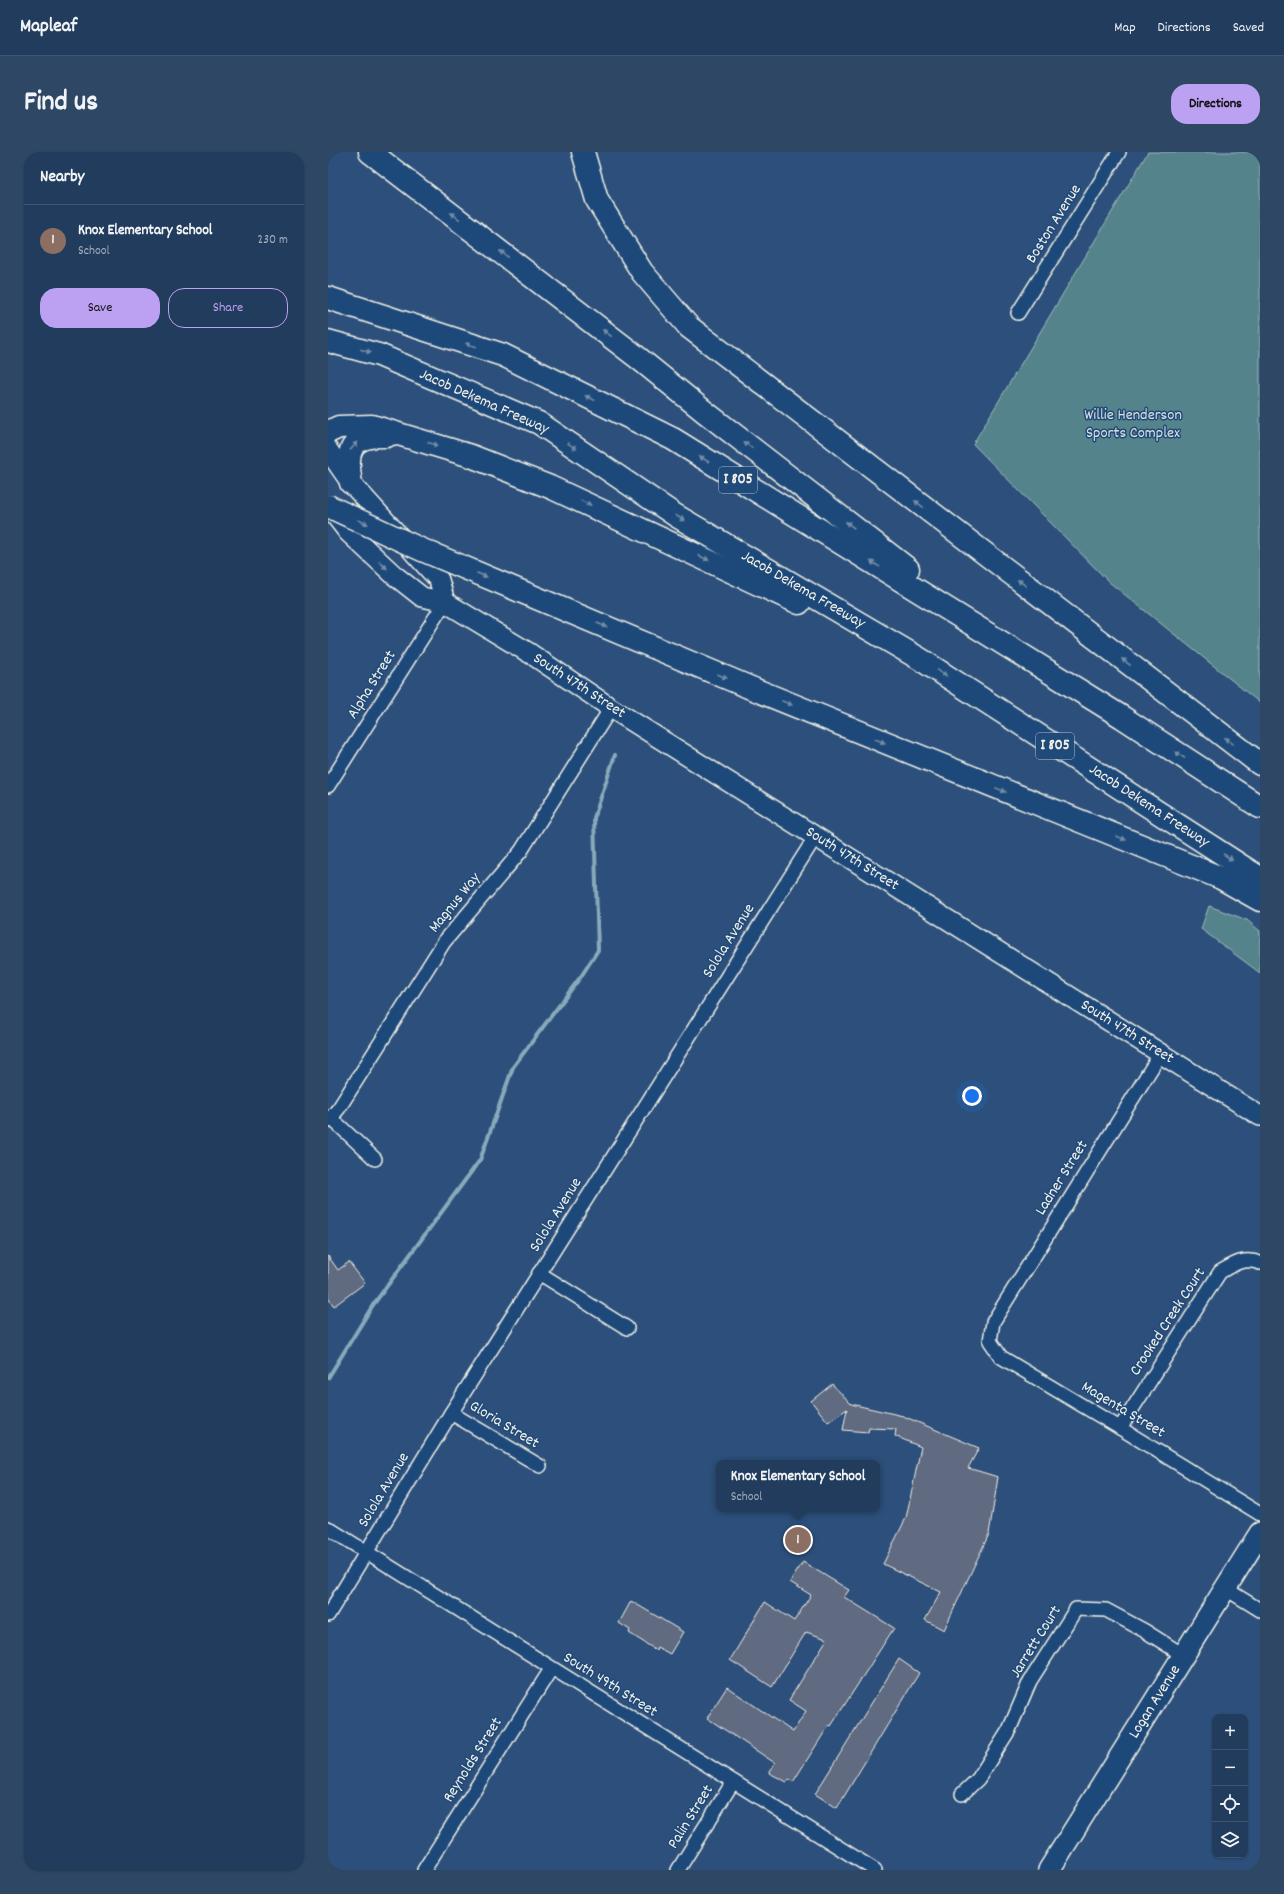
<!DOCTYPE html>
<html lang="en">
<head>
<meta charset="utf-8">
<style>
  :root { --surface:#213c5c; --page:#2d4765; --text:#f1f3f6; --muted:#a2adbb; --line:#3e5672; --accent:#bca0f2 }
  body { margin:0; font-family:Dekko,sans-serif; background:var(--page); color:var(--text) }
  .controls { position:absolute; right:12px; bottom:12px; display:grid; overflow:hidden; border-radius:8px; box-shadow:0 1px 3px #0004 }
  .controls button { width:36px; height:36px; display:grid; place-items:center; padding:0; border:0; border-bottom:1px solid var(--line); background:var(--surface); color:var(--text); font:20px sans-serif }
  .you { position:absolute; left:644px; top:944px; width:14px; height:14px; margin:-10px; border:3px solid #fff; border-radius:50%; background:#1a73e8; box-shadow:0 0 0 6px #1a73e833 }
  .badge { display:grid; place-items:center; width:26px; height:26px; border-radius:50%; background:var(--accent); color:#fff; font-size:13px; font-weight:700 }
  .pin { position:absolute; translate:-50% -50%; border:2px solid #fff; box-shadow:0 1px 4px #0006 }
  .popup { position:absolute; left:388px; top:1308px; width:164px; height:52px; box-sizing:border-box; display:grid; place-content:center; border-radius:8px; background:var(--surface); filter:drop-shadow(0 1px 3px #0005); font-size:13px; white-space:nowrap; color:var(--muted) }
  .popup b { font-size:15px; color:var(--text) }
  .popup::after { content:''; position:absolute; left:50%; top:100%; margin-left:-8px; border:8px solid transparent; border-top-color:var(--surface) }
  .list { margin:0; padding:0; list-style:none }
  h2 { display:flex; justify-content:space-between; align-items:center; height:52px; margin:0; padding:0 16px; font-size:17px }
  h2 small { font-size:13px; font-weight:400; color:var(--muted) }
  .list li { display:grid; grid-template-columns:26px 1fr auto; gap:12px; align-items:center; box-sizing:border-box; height:72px; padding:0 16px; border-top:1px solid var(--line) }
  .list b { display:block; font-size:15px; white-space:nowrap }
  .list p { margin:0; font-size:13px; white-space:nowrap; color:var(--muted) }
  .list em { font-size:13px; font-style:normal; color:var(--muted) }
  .actions { display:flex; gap:8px; padding:12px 16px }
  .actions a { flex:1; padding:9px 0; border:1px solid var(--accent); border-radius:16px; text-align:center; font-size:14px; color:var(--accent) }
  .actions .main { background:var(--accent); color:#111 }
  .icon { flex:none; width:22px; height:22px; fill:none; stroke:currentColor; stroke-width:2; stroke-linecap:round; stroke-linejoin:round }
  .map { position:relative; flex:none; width:932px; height:1718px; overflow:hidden; border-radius:16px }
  header { display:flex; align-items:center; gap:24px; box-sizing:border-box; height:56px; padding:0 20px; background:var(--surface); border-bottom:1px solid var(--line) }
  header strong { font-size:19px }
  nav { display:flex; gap:22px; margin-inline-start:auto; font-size:14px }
  .intro { display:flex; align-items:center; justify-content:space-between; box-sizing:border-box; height:96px; padding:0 24px }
  h1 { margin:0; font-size:28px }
  .button { padding:10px 18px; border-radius:16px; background:var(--accent); color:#111; font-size:14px; font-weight:700 }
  main { display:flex; gap:24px; padding:0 24px }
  aside { flex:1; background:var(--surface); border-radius:16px; box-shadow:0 1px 3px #0004 }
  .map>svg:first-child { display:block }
</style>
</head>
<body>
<header>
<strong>Mapleaf</strong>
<nav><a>Map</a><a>Directions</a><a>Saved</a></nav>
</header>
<div class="intro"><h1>Find us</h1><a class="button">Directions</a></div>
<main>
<aside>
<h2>Nearby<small></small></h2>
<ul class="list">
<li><span class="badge" style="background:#8d6e63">1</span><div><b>Knox Elementary School</b><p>School</p></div><em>230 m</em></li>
</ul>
<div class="actions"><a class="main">Save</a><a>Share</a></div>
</aside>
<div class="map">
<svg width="932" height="1718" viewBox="0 0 932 1718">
  <rect width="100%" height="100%" fill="#2c507b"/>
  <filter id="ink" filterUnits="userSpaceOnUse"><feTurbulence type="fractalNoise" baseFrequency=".025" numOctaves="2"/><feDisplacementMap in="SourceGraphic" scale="8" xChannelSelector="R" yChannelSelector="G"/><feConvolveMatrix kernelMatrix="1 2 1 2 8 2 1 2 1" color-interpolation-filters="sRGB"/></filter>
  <g filter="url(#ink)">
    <g fill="#55838c" stroke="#a4baba">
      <polygon points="820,0 932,0 932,551 781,430 645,292"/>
      <polygon points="881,754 919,768 932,779 932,821 873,777"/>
    </g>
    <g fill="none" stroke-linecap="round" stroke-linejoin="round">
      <polyline stroke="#89aabb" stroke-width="4" points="0,1226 45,1153 152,1008 185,915 254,823 270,798 266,666 287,603"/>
    </g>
    <g fill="#606a80" stroke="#f4f1e8">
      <polygon points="0,1104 10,1118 21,1110 37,1131 6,1154 0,1146"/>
      <polygon points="504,1232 523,1252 575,1264 651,1296 640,1316 670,1325 661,1382 616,1478 597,1468 613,1440 555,1412 578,1366 593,1295 567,1284 568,1277 541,1276 540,1280 515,1278 519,1257 500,1270 483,1249"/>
      <polygon points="475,1410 521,1438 516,1445 566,1476 503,1574 501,1573 465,1630 461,1627 459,1630 441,1621 447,1611 379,1566 399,1535 465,1580 478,1559 461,1548 499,1487 478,1480 444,1535 402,1508 437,1450 466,1469 483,1443 462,1430"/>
      <polygon points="303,1449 355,1480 342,1502 329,1495 328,1498 301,1481 302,1478 291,1471"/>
      <polygon points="571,1507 591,1521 509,1656 487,1642"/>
    </g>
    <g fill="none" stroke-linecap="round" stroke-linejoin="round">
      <g stroke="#f4f1e8" stroke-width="16">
        <g id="minor">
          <polyline points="690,161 791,0"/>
          <polyline points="0,634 117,450"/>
          <polyline points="833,901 665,1170 662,1189 673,1205 792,1276 932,1362"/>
          <polyline points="3,966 47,1007"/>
          <polyline points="0,969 11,956 116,790 193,699 283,556"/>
          <polyline points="211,1121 299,1176"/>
          <polyline points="123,1261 212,1314"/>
          <path d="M792 1276 892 1120C906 1112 916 1105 932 1111"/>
          <polyline points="0,1376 547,1718"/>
          <polyline points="898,1437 932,1458"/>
          <polyline points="0,1463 123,1261 488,684"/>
          <polyline points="634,1642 650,1627 681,1578 702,1529 748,1457 778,1458 817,1479 855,1503"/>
          <polyline points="96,1718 223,1517"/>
          <polyline points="350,1718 405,1630"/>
        </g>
      </g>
      <g stroke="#f4f1e8" stroke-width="22">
        <g id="secondary">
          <polyline points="0,298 23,331 111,428 117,450"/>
          <polyline points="0,354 20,380 66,423 94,445 117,450 203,502 283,556 932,964"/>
        </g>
      </g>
      <g stroke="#f4f1e8" stroke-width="24">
        <polyline id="primary" points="721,1718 932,1381"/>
      </g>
      <g stroke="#f4f1e8" stroke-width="25">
        <g id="motorway">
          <polyline points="42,0 309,205 377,260 580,417"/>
          <polyline points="255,0 269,48 314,120 361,175 932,612"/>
          <polyline points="0,146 175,203 345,287 794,565 932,655"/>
          <polyline points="0,189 51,203 211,271 347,363 592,507 932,726"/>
          <polyline points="0,280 11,275 44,274 143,304 222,335 471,451"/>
          <path d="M23 331C17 298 22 283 59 284"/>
          <polyline points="423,536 893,726 932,748"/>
        </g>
      </g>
      <use href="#minor" stroke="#1f4a7a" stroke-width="13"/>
      <use href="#secondary" stroke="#1f4a7a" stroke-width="19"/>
      <use href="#primary" stroke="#1f4a7a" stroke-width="21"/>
      <use href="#motorway" stroke="#1f4a7a" stroke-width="22"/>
      <g stroke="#f4f1e8" stroke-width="25" stroke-linecap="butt">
        <polyline id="motorway-bridge" points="0,354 92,397 423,536"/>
      </g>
      <use href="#motorway-bridge" stroke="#1f4a7a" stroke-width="22"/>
    </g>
    <defs><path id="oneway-solid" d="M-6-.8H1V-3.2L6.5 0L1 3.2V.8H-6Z"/></defs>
    <g fill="#748da6">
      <use href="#oneway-solid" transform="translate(127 64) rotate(-143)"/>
      <use href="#oneway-solid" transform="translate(176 102) rotate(-142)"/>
      <use href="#oneway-solid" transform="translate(279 181) rotate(-142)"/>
      <use href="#oneway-solid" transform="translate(143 193) rotate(-162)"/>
      <use href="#oneway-solid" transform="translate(38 199) rotate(16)"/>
      <use href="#oneway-solid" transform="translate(262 246) rotate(-154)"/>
      <use href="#oneway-solid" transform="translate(105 292) rotate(17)"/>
      <use href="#oneway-solid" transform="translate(420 293) rotate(-142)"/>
      <use href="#oneway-solid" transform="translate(26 294) rotate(-47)"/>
      <use href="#oneway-solid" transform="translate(244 294) rotate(34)"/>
      <use href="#oneway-solid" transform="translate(376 307) rotate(-148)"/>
      <use href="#oneway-solid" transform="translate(258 351) rotate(25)"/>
      <use href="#oneway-solid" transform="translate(591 352) rotate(-142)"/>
      <use href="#oneway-solid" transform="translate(352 366) rotate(31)"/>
      <use href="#oneway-solid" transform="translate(35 370) rotate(25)"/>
      <use href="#oneway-solid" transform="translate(522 373) rotate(-142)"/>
      <use href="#oneway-solid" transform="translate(376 406) rotate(25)"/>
      <use href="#oneway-solid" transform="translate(547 412) rotate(-148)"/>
      <use href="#oneway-solid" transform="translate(55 413) rotate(43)"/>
      <use href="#oneway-solid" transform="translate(154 423) rotate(23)"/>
      <use href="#oneway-solid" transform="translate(694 431) rotate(-143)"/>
      <use href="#oneway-solid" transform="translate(274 473) rotate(23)"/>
      <use href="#oneway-solid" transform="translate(798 510) rotate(-143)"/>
      <use href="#oneway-solid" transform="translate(614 521) rotate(33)"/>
      <use href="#oneway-solid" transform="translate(394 524) rotate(23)"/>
      <use href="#oneway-solid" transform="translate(459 551) rotate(22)"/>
      <use href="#oneway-solid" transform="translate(552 589) rotate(22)"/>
      <use href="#oneway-solid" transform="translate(901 589) rotate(-143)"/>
      <use href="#oneway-solid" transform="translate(852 603) rotate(-147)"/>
      <use href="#oneway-solid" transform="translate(673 638) rotate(22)"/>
      <use href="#oneway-solid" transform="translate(793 686) rotate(22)"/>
      <use href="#oneway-solid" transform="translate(900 705) rotate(33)"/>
    </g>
  </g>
  <g text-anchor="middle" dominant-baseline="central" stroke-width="3" stroke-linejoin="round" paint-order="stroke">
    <g fill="#1f4a7a" stroke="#b4bfc7" stroke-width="1">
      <rect x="391" y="315" width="38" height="26" rx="3"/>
      <rect x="708" y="581" width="38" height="26" rx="3"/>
    </g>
    <g font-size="15" font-weight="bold" fill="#f4f1e8">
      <text x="410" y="328">I 805</text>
      <text x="727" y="594">I 805</text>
    </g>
    <g font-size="16" fill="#f4f1e8" stroke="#1f4a7a">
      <text transform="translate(726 72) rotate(-58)">Boston Avenue</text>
      <text transform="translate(156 250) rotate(24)">Jacob Dekema Freeway</text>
      <text transform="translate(475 438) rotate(30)">Jacob Dekema Freeway</text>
      <text transform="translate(44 533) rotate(-58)">Alpha Street</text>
      <text transform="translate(251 534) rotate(33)">South 47th Street</text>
      <text transform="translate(821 654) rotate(33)">Jacob Dekema Freeway</text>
      <text transform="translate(524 707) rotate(32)">South 47th Street</text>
      <text transform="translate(127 751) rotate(-51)">Magnus Way</text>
      <text transform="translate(401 789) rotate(-58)">Solola Avenue</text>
      <text transform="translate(799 880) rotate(32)">South 47th Street</text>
      <text transform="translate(734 1026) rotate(-58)">Ladner Street</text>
      <text transform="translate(228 1063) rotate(-58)">Solola Avenue</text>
      <text transform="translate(840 1170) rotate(-57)">Crooked Creek Court</text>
      <text transform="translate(795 1258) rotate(31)">Magenta Street</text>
      <text transform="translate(176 1273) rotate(31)">Gloria Street</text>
      <text transform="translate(56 1338) rotate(-59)">Solola Avenue</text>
      <text transform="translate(708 1490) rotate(-58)">Jarrett Court</text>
      <text transform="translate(282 1533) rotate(32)">South 49th Street</text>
      <text transform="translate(827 1550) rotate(-58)">Logan Avenue</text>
      <text transform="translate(145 1608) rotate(-58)">Reynolds Street</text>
      <text transform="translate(363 1665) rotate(-58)">Palin Street</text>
    </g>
    <g font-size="16" fill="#dce0da" stroke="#1f4a7a">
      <text x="805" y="263">Willie Henderson<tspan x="805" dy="18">Sports Complex</tspan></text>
    </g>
  </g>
</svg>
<div class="controls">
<button>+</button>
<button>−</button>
<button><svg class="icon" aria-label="locate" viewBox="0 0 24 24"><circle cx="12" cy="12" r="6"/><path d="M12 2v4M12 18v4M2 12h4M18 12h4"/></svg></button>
<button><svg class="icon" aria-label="layers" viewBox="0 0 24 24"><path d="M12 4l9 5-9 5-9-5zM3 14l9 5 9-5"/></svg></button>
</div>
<div class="you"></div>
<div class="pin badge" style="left:470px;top:1388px;background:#8d6e63">1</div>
<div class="popup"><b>Knox Elementary School</b>School</div>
</div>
</main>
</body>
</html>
